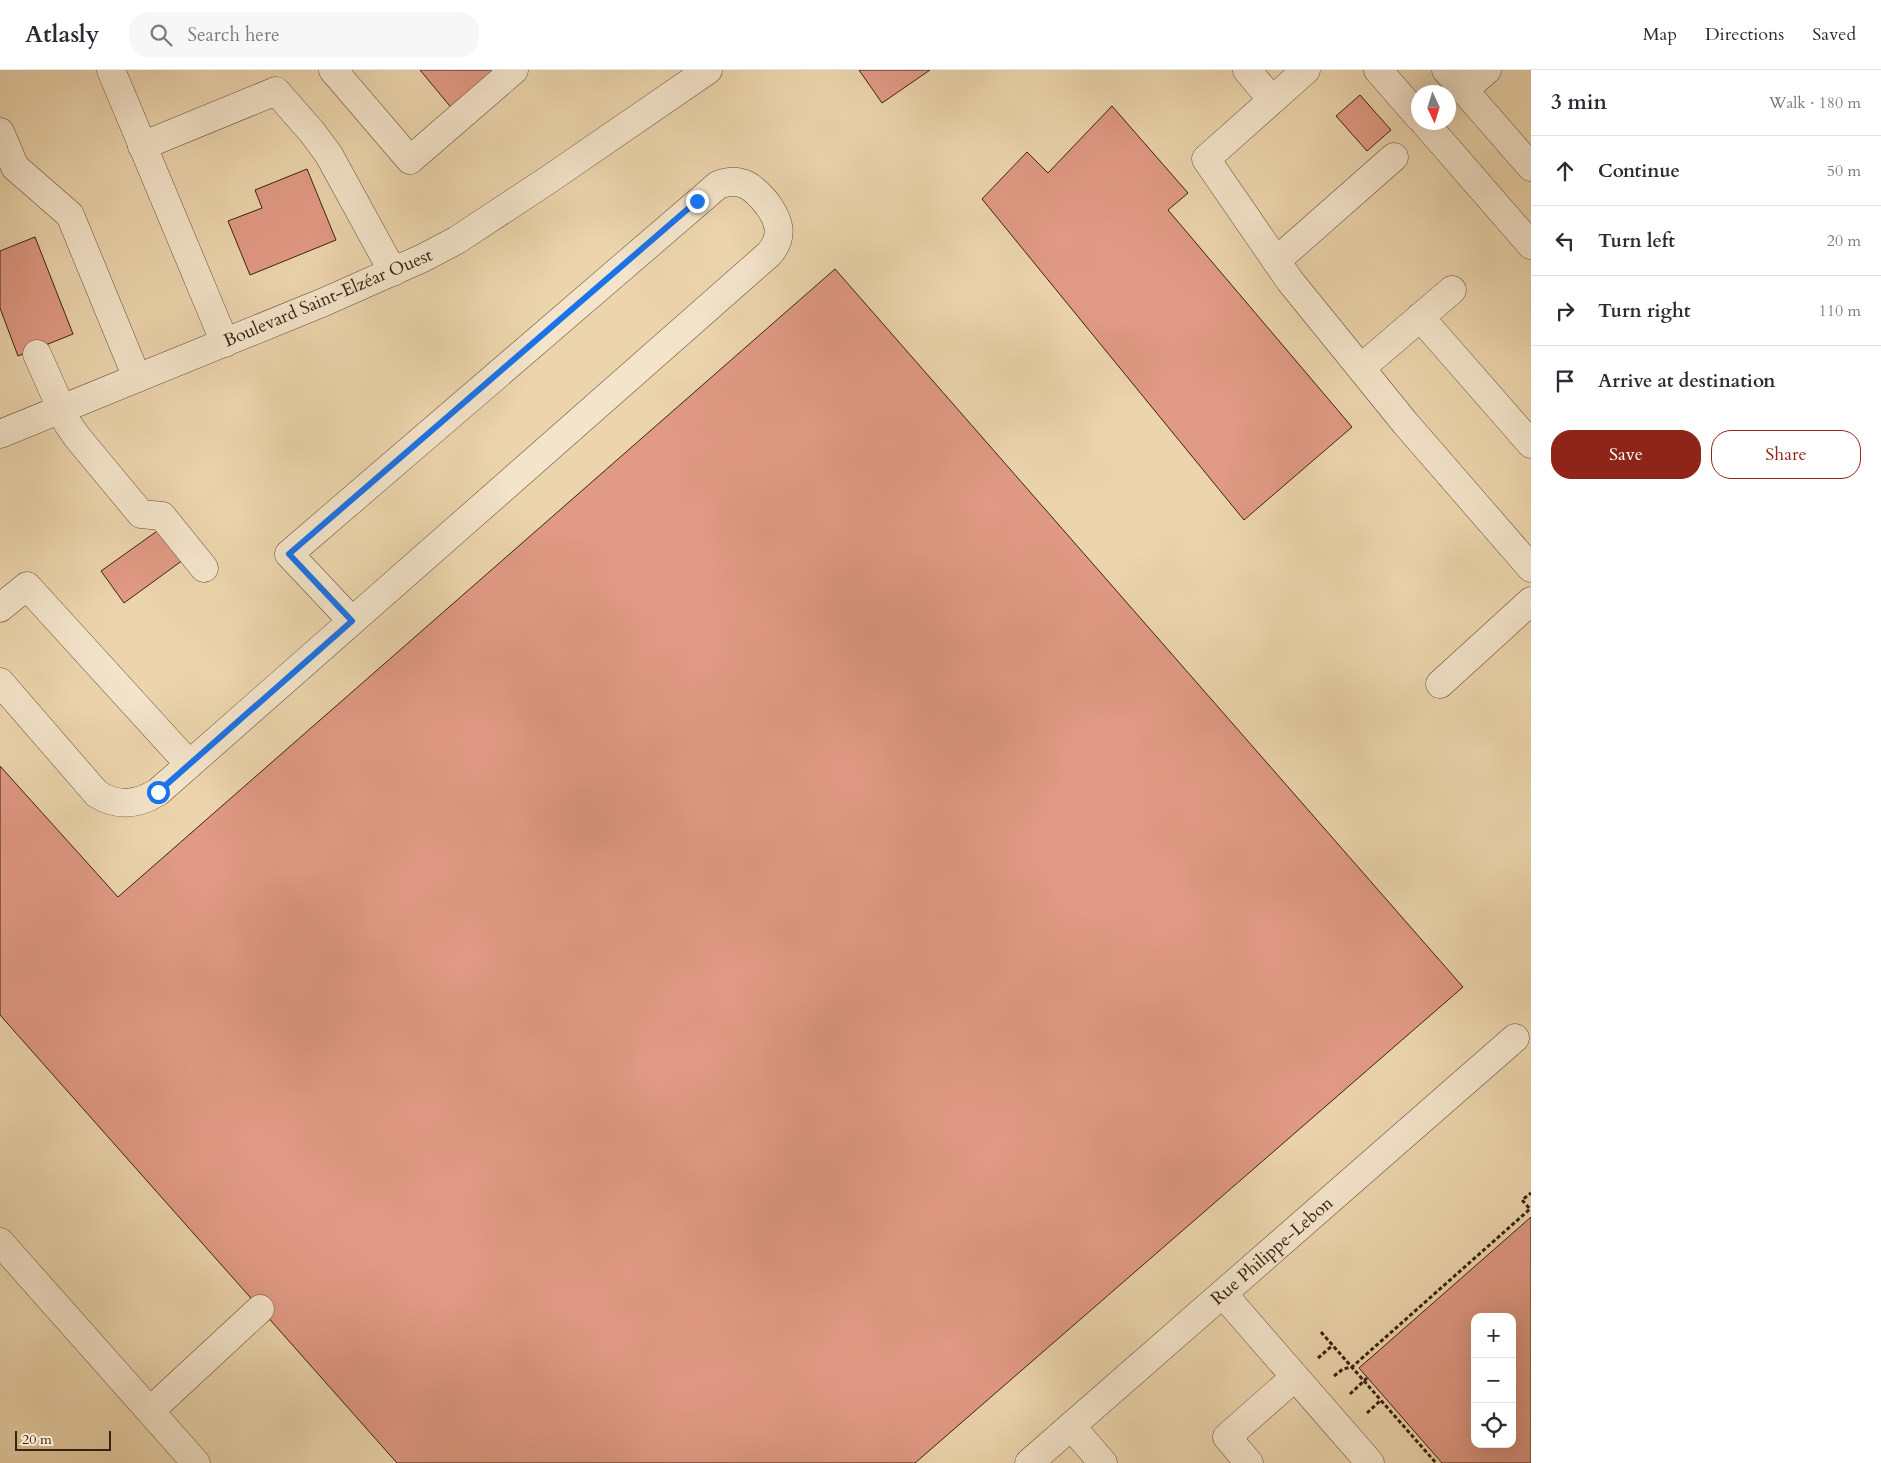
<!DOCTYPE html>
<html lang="en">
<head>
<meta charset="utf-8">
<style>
  :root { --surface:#fff; --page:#f7f7f7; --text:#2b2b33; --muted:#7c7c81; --line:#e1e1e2; --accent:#8f2418 }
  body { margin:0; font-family:Cardo,serif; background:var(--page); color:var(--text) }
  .controls { position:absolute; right:15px; bottom:15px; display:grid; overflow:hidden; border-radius:10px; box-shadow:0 5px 20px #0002 }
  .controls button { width:45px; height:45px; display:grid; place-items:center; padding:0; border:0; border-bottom:1px solid var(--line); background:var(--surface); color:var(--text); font:25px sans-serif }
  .compass { position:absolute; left:1411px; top:15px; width:45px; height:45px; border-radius:50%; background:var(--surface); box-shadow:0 5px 20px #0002; rotate:176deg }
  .scale { position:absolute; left:15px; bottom:12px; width:96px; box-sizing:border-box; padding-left:5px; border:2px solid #3b2014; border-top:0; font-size:14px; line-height:18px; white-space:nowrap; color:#3b2014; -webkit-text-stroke:4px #f3e4ca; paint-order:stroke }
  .stop { position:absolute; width:15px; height:15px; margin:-11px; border:4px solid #1a73e8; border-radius:50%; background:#fff }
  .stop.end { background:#1a73e8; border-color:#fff; box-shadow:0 1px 5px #0008 }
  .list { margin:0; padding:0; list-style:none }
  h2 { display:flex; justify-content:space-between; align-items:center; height:65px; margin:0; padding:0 20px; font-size:21px }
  h2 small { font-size:16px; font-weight:400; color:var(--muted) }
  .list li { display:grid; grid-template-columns:32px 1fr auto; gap:15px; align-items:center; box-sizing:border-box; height:70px; padding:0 20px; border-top:1px solid var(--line) }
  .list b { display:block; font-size:19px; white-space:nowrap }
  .list em { font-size:16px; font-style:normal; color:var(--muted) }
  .actions { display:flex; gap:10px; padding:15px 20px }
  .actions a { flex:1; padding:11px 0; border:1px solid var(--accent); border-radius:20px; text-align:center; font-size:18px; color:var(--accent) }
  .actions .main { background:var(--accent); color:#fff }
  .icon { flex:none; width:28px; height:28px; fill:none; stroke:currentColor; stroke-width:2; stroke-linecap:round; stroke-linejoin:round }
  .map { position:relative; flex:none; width:1531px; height:1393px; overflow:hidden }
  header { display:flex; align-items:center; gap:30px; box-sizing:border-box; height:70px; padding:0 25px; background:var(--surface); border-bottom:1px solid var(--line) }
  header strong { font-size:24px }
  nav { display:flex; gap:28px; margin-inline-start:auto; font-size:18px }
  .search { width:350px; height:45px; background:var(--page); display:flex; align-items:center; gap:12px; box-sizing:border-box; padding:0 18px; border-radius:20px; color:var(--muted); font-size:19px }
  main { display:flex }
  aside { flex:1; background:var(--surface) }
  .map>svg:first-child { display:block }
</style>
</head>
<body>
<header>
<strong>Atlasly</strong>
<div class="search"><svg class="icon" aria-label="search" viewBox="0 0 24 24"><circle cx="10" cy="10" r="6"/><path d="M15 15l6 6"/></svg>Search here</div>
<nav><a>Map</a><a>Directions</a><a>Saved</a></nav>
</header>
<main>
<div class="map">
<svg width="1531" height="1393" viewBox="0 0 1531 1393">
  <rect width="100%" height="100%" fill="#ecd5ad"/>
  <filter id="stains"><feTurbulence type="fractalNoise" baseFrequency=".004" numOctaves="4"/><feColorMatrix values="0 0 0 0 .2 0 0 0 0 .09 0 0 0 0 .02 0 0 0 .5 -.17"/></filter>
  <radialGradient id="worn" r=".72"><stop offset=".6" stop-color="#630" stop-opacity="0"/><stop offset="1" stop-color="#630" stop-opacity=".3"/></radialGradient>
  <g fill="#e19a85" stroke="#3b2014" fill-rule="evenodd">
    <polygon points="420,0 504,0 454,41"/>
    <polygon points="859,0 930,0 882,33"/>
    <polygon points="1360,25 1391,60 1367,81 1336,46"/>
    <polygon points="1112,36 1188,123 1168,140 1352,357 1244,450 982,129 1027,82 1048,103"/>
    <polygon points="307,99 336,170 250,205 228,151 262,138 255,120"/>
    <polygon points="35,167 73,264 18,286 0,238 0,181"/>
    <polygon points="835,199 1463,917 915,1393 397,1393 0,945 0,696 118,827"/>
    <polygon points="160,459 183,490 124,533 101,501"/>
    <path d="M1531 1147V1393H1442L1359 1298ZM1475 1247H1512V1374H1475Z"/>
  </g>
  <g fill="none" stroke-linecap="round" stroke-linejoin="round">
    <g stroke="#674d3a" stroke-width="29">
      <g id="minor">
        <polyline points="111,0 225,273"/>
        <polyline points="333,0 410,90 514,0"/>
        <polyline points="1247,0 1272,30"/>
        <polyline points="1306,0 1206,89 1290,211 1406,354 1531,498"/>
        <polyline points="1378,0 1418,46"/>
        <polyline points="1446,0 1464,20 1487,0"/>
        <polyline points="1464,20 1531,97"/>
        <polyline points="1424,52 1531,175"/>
        <polyline points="0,62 15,97 70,145 137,308"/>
        <polyline points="142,76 276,21 312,62 329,85 393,202"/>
        <polyline points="1276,191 1394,87"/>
        <polyline points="1420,247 1531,374"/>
        <polyline points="37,284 68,354 77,367 141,444 162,446 204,498"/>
        <polyline points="1361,298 1452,220"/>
        <polyline points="0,364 324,232 423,188 457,170 548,110 708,0"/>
        <polyline points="0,538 27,516 189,694"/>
        <path d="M0 612 97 724C118 737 137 735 158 722L769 184C784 167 780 152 768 135 754 117 741 106 718 115L289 484 352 551"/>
        <polyline points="1440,614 1531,531"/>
        <polyline points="0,1172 196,1393"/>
        <polyline points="1223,1224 1370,1393"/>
        <polyline points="150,1341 260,1239"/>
        <polyline points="1071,1356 1103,1393"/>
        <polyline points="1029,1393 1515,968"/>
        <polyline points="1249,1393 1227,1367 1295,1307"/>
      </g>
    </g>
    <g stroke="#3b2014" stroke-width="3" stroke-dasharray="4 2.5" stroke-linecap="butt">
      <polyline points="1321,1262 1436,1393"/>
      <polyline points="1318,1288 1333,1275"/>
      <polyline points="1334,1306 1343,1299 1352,1297 1530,1139 1522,1130 1531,1123"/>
      <polyline points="1350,1324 1367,1308"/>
      <polyline points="1367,1343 1381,1330"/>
    </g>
    <use href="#minor" stroke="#f3e4ca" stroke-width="28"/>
  </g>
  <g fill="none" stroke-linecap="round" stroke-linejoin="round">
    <polyline stroke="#1a73e8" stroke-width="6" points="158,722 352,551 289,484 697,131"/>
  </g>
  <g text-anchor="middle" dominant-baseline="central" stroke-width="4.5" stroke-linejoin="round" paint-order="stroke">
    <g font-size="18" fill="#3b2014" stroke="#f3e4ca">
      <text transform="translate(328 228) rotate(-23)">Boulevard Saint-Elzéar Ouest</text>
      <text transform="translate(1272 1181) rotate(-41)">Rue Philippe-Lebon</text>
    </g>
  </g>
  <rect width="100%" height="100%" filter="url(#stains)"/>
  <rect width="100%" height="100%" fill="url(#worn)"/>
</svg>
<div class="controls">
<button>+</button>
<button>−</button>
<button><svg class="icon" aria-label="locate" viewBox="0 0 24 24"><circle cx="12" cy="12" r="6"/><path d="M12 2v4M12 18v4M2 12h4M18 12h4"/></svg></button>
</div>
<svg class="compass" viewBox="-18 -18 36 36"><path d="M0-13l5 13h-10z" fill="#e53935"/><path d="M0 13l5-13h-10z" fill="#7c7c81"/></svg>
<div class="scale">20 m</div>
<div class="stop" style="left:158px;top:722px"></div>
<div class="stop end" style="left:697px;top:131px"></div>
</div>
<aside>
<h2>3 min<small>Walk · 180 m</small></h2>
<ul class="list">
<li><svg class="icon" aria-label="ahead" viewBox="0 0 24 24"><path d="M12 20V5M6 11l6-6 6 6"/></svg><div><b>Continue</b></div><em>50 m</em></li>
<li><svg class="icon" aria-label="left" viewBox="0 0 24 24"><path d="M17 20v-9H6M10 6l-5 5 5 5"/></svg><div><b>Turn left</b></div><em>20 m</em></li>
<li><svg class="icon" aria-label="right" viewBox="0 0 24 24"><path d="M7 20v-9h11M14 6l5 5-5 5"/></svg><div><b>Turn right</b></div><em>110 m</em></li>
<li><svg class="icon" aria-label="arrive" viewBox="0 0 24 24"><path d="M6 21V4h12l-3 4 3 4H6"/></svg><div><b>Arrive at destination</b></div></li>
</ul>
<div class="actions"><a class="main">Save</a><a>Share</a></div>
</aside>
</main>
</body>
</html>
